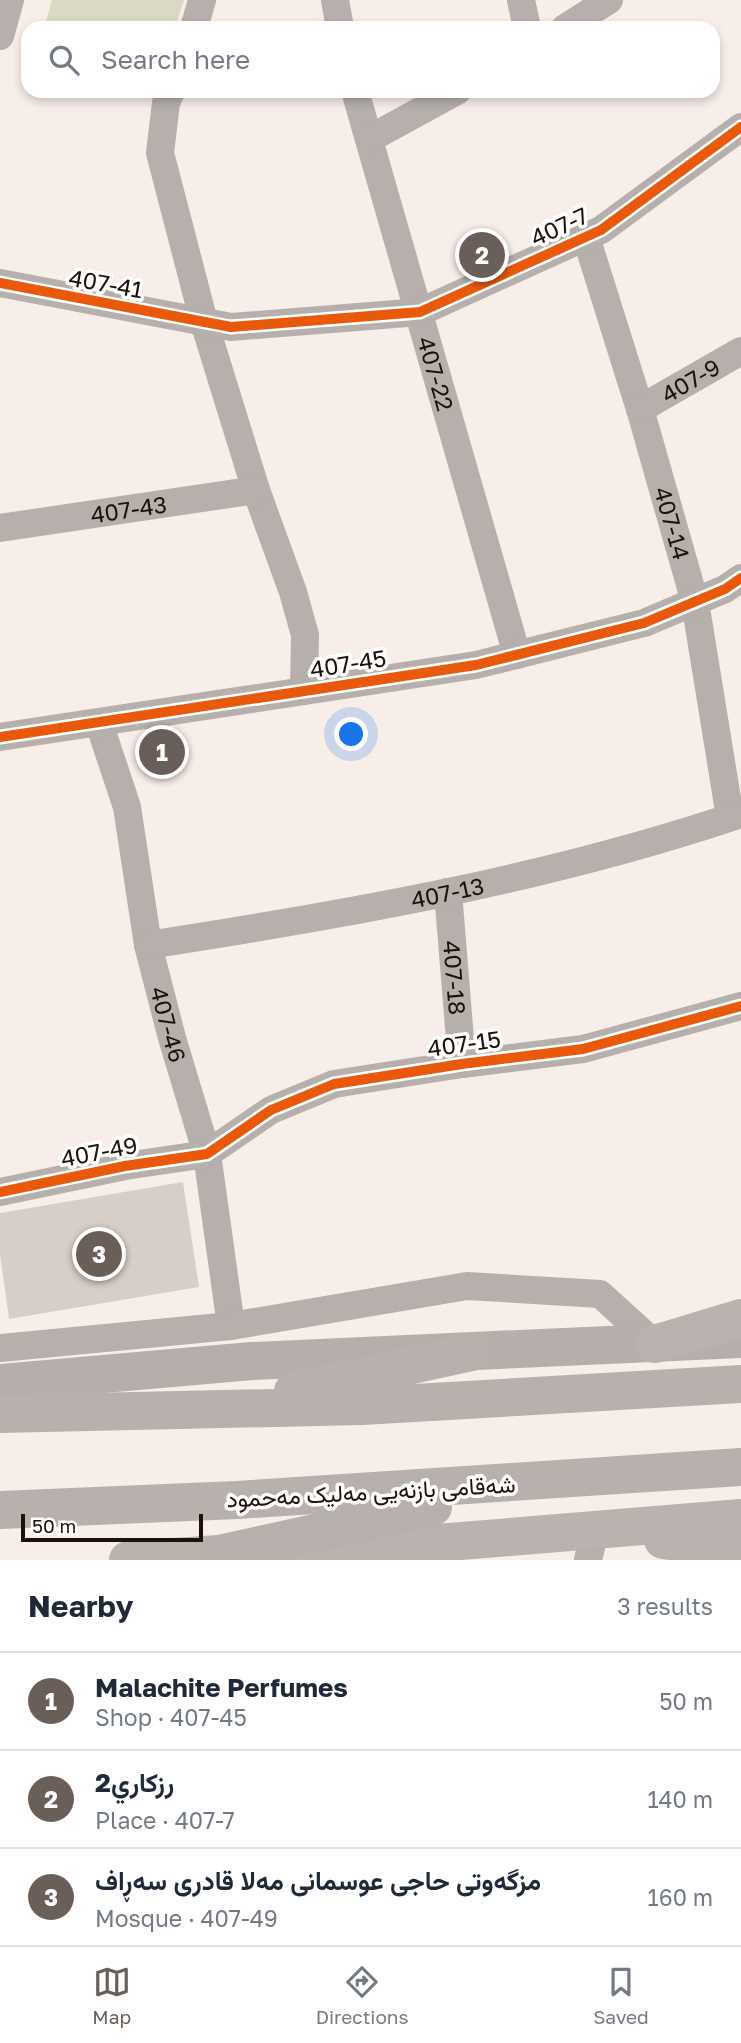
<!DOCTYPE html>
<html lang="en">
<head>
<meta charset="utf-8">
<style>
  :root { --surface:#fff; --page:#f2f2f3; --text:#1f2937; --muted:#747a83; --line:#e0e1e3; --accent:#695e58 }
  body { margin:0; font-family:"Golos Text",Vazirmatn,sans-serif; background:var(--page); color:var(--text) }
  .scale { position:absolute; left:21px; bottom:18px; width:182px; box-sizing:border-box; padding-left:7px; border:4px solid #1d110a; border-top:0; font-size:19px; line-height:24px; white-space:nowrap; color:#1d110a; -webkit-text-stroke:5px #fff; paint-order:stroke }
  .you { position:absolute; left:352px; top:735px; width:24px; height:24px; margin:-18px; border:5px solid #fff; border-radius:50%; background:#1a73e8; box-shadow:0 0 0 10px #1a73e833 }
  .badge { display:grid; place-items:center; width:46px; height:46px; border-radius:50%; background:var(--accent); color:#fff; font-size:23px; font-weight:700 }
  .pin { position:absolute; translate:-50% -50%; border:4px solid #fff; box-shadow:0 2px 7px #0006 }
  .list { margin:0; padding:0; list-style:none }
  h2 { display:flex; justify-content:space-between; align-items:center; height:91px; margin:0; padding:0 28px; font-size:30px }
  h2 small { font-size:23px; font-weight:400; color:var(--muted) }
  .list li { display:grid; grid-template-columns:46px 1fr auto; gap:21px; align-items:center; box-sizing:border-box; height:98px; padding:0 28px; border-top:2px solid var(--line) }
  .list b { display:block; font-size:26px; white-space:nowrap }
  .list p { margin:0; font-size:23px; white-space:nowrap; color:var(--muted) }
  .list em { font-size:23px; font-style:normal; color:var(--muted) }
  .icon { flex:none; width:38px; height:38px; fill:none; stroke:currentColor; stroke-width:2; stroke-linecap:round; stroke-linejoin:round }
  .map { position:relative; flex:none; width:741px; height:1560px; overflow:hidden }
  .search { position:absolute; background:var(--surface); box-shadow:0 4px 10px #0003; left:21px; right:21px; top:21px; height:77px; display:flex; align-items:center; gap:18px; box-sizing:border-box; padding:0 24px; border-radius:21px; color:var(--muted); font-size:26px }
  .sheet { height:385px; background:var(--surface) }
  nav { display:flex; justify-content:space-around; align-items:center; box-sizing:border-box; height:98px; border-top:2px solid var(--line); background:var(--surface); font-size:19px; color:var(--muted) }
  nav a { display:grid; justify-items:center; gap:4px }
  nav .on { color:var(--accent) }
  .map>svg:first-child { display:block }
</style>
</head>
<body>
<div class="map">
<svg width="741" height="1560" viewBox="0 0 741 1560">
  <rect width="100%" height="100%" fill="#f7eeea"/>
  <polygon fill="#dadac4" points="52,0 184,0 175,28 44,28"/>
  <g fill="#d8cec8">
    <polygon points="169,742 169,759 156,761 154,745"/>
    <polygon points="183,1182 199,1287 9,1319 0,1254 0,1213"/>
  </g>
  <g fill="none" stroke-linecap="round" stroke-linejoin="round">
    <g stroke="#b6afac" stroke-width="28">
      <polyline points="335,0 340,28"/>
      <polyline points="521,0 527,28"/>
      <polyline points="194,28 202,0"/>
      <polyline points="565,28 609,0"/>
      <polyline points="0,36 10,0"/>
      <polyline points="171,91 166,103 160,153 204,322 256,490 293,592 305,635 304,691"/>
      <path id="s1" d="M355 91 517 655"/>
      <polyline points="369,139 457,91"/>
      <path id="s2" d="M586 237 640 409 695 602 730 817"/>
      <polyline points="0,283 231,327 420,312 601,230 741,127"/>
      <path id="s3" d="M640 409 741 351"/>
      <path id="s4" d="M0 528 256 490"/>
      <path id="s5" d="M99 723 127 807 148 945 172 1038 207 1154 231 1326"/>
      <polyline points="0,737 476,665 644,623 725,589 741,578"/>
      <path id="s6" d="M448 892 462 1064"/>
      <path id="s7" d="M148 945C349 914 548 879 741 814"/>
      <polyline points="0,1192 125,1166 207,1154 271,1110 334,1084 462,1064 583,1049 741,1006"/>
      <polyline points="0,1348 231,1326 467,1286 600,1294 655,1344"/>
      <polyline points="588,1560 595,1530"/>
    </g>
    <polyline stroke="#b6aeaa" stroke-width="38" points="0,1383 252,1361 741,1339"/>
    <g stroke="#bab2ae" stroke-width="38">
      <polyline points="655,1344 741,1318"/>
      <polyline points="663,1540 741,1551"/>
      <polyline points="128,1560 219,1554 327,1552 741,1518"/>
    </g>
    <g stroke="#b7b0ac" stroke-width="38">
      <polyline points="293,1391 472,1352"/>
      <polyline points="0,1414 362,1406 741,1384"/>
      <polyline points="0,1510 237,1500 741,1467"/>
      <polyline points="219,1554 433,1507"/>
    </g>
    <g stroke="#fff" stroke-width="15">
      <g id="cycleway">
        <polyline points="0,283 231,327 420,312 601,230 741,127"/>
        <polyline points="0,737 476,665 644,623 725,589 741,578"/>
        <polyline points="0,1192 125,1166 207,1154 271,1110 334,1084 462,1064 583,1049 741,1006"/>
      </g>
    </g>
    <use href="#cycleway" stroke="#e8590c" stroke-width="10"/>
  </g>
  <g text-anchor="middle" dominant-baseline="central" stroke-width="7" stroke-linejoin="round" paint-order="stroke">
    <g font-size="23" fill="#1d110a" stroke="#fff">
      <text transform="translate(559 226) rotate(-25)">407-7</text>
      <text transform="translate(106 283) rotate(10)">407-41</text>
      <text stroke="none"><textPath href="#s1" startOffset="294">407-22</textPath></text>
      <text stroke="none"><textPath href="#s3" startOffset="58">407-9</textPath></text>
      <text stroke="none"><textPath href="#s4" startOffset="130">407-43</textPath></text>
      <text stroke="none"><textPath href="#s2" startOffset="299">407-14</textPath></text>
      <text transform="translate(348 663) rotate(-9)">407-45</text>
      <text stroke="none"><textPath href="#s7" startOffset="304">407-13</textPath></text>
      <text stroke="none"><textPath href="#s6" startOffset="86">407-18</textPath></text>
      <text stroke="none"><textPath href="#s5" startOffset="310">407-46</textPath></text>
      <text transform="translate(464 1043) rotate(-8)">407-15</text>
      <text transform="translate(99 1151) rotate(-11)">407-49</text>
      <text transform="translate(371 1491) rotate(-3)">شەقامی بازنەیی مەلیک مەحمود</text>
    </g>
  </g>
</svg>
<div class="scale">50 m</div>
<div class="you"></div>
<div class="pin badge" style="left:162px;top:752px">1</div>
<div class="pin badge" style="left:482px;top:255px">2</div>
<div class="pin badge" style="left:99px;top:1254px">3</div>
<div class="search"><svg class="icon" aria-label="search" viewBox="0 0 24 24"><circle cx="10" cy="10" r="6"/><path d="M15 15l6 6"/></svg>Search here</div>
</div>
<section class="sheet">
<h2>Nearby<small>3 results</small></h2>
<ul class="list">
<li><span class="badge">1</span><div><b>Malachite Perfumes</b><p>Shop · 407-45</p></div><em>50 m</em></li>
<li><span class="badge">2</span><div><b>رزكاري2</b><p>Place · 407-7</p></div><em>140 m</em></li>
<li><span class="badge">3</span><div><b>مزگەوتی حاجی عوسمانی مەلا قادری سەڕاف</b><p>Mosque · 407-49</p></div><em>160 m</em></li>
</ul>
</section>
<nav>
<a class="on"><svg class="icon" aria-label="map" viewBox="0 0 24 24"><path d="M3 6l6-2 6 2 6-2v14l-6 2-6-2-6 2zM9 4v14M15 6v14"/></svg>Map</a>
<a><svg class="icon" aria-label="directions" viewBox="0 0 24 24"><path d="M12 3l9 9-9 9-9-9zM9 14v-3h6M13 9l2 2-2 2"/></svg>Directions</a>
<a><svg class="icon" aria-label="saved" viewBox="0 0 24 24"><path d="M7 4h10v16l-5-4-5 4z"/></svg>Saved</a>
</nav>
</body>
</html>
